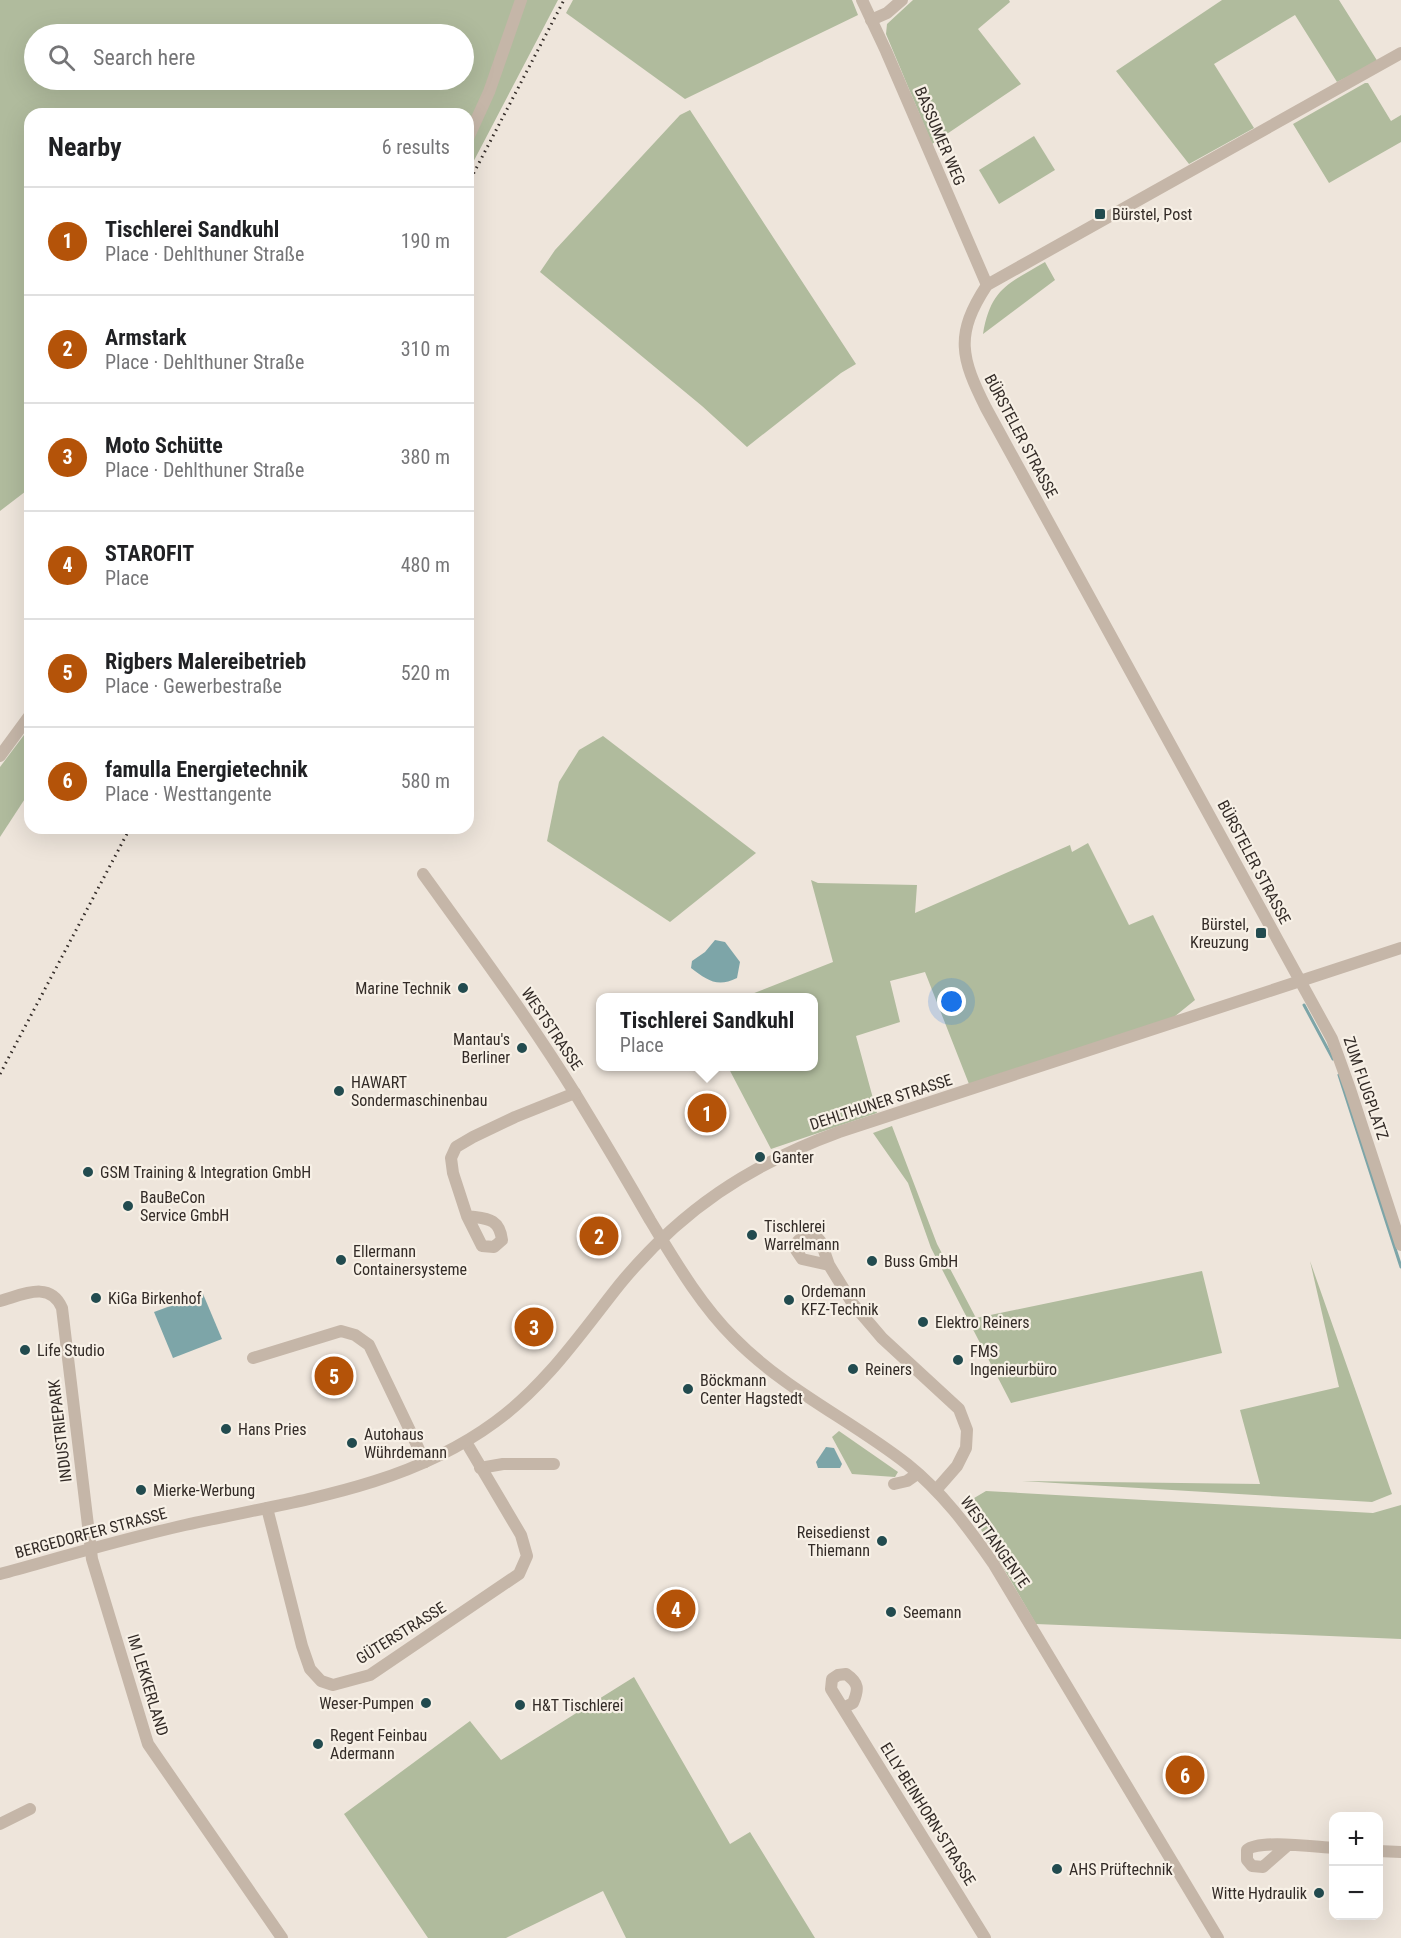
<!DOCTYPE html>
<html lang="en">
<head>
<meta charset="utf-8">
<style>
  :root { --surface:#fff; --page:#f6f6f6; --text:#202124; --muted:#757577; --line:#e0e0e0; --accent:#b45309 }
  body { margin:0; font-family:"Roboto Condensed",sans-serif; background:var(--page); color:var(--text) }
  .controls { position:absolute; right:18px; bottom:18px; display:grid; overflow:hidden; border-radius:12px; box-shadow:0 6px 24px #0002 }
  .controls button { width:54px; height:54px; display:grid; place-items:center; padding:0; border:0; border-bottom:2px solid var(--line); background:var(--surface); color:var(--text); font:30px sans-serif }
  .you { position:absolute; left:952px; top:1002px; width:21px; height:21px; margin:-15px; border:4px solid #fff; border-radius:50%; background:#1a73e8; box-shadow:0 0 0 9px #1a73e833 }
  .badge { display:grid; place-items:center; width:39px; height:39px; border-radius:50%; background:var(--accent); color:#fff; font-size:20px; font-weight:700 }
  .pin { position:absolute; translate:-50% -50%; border:3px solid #fff; box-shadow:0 2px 6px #0006 }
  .popup { position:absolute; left:596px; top:993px; width:222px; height:78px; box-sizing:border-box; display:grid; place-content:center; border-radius:12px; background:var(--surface); filter:drop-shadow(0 2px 4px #0005); font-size:20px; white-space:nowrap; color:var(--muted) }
  .popup b { font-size:22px; color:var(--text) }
  .popup::after { content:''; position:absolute; left:50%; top:100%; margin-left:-12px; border:12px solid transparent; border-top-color:var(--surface) }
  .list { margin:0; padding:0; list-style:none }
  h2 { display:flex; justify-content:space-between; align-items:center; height:78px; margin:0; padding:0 24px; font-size:26px }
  h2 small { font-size:20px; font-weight:400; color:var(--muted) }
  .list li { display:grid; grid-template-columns:39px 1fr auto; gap:18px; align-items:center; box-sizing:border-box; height:108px; padding:0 24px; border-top:2px solid var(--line) }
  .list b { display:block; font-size:22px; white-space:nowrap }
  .list p { margin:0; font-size:20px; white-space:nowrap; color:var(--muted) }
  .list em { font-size:20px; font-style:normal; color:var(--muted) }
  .icon { flex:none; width:33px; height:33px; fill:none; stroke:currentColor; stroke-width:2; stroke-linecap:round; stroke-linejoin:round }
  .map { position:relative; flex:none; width:1401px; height:1938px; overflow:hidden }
  .search { position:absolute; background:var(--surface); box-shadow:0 6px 24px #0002; left:24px; top:24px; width:450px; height:66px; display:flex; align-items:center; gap:15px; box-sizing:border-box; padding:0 21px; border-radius:33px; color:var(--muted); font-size:22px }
  .panel { position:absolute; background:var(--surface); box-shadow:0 6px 24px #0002; left:24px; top:108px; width:450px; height:726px; border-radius:18px }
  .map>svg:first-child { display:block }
</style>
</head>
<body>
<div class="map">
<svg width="1401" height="1938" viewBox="0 0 1401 1938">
  <rect width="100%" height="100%" fill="#eee5db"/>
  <g fill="#b0bb9d" fill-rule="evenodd">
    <path d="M0 0H558L468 172V114H30V488L0 511ZM34 34H464V80H34Z"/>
    <polygon points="573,0 852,0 858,15 685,99 566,13"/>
    <polygon points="913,0 1009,0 1010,2 978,29 1021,84 932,144 886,34 887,24"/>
    <polygon points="1222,0 1339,0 1378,62 1337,82 1295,15 1214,64 1254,128 1189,164 1116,71"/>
    <polygon points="1365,83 1368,83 1391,121 1401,115 1401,142 1329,183 1293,124"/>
    <polygon points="690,110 856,364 841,373 747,447 702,406 540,272 555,250 680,115"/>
    <polygon points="1034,136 1055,170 999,204 979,170"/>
    <path d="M1045 262 1055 280 983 334C991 288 1008 284 1045 262Z"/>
    <polygon points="30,727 30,791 0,837 0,767"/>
    <polygon points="603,736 756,853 670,922 547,841 559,782 579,750"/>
    <polygon points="1088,843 1129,925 1153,915 1195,1000 1174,1017 969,1084 925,972 890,981 900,1022 856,1036 877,1113 771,1149 728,1067 813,1066 813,998 744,997 833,962 811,880 818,883 917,885 915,913 1070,845 1072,852"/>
    <polygon points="892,1126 937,1244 976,1318 1202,1271 1222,1353 1011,1403 931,1248 908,1183 873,1133"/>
    <polygon points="1310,1261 1392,1494 1372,1502 1022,1481 1260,1484 1240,1410 1339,1387"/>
    <polygon points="839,1431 898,1472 895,1477 852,1474 832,1437"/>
    <polygon points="986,1491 1373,1513 1401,1505 1401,1639 1036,1624 969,1509 964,1504"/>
    <polygon points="634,1677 730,1844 750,1832 815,1938 626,1938 603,1891 506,1938 428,1938 344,1814 470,1721 501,1760"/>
  </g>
  <g fill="#7da5a8">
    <path d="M715 940 725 942 740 962 737 978C717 988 707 980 691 968L692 961 705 952Z"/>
    <polygon points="203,1294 222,1339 173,1358 154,1312"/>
    <polygon points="826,1447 834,1448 842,1464 840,1468 818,1468 816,1462"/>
  </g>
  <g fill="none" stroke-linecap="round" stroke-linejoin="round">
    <g stroke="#7da5a8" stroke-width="3">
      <polyline points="1304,1005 1333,1059"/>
      <polyline points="1339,1075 1401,1267"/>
    </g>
    <g stroke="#c5b6a8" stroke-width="12">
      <polyline points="862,0 886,51 987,285"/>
      <polyline points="871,20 887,13 902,0"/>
      <path d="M1401 53 987 285C954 335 961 358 986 408L1332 1039 1350 1089 1401 1245"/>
      <polyline points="468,138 489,92 521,0"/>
      <polyline points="0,756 30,715"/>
      <path d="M423 874C475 946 529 1019 576 1095 601 1136 626 1178 650 1220 675 1261 700 1304 734 1338 785 1390 851 1420 907 1464 942 1492 968 1527 993 1563L1218 1938"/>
      <path d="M467 1216C486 1219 499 1217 502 1240L494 1247 482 1246 467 1216 453 1173 451 1158 456 1147 473 1137 515 1117 575 1093"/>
      <polyline points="829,1265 802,1259 796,1250 798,1241 805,1235 816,1236 821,1242 829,1265 853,1304 882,1338 959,1409 967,1430 966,1448 957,1466 936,1490"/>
      <path d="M0 1301C22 1295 50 1280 62 1308L92 1559 148 1744 282 1938"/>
      <polyline points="253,1358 341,1331 355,1335 369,1345 425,1462"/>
      <polyline points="480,1468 503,1464 554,1464"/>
      <polyline points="894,1484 907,1481 917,1474"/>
      <polyline points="267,1508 302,1646 310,1669 321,1681 333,1685 370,1675 519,1574 527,1556 521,1535 466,1442"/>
      <path d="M0 1574C62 1557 123 1539 185 1525 292 1501 404 1489 495 1422 546 1385 581 1333 620 1284 681 1210 749 1165 839 1132L1401 948"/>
      <path d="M843 1708 853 1703C859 1689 859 1683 846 1674L838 1675 832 1679 831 1689 985 1938"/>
      <polyline points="0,1824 30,1809"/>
      <path d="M1288 1845 1263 1867 1252 1866 1247 1860V1850C1259 1839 1315 1847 1334 1848"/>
      <polyline points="1378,1851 1401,1852"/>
    </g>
    <g stroke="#332b27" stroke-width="3" stroke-dasharray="1.5 4.5" stroke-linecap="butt">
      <polyline points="468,184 564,0"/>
      <polyline points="0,1074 130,828"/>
    </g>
  </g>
  <g fill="#224b4f" stroke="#f7f0e6" stroke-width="2">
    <rect x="1094" y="208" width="12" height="12" rx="3"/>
    <rect x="1255" y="927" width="12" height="12" rx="3"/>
    <circle cx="463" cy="988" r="6"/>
    <circle cx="522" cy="1048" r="6"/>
    <circle cx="339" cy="1091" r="6"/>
    <circle cx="760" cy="1157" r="6"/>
    <circle cx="88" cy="1172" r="6"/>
    <circle cx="128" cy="1206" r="6"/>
    <circle cx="752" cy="1235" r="6"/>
    <circle cx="341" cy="1260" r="6"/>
    <circle cx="872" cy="1261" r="6"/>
    <circle cx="96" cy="1298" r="6"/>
    <circle cx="789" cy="1300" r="6"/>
    <circle cx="923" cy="1322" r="6"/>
    <circle cx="25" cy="1350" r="6"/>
    <circle cx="958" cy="1360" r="6"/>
    <circle cx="853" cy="1369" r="6"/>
    <circle cx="688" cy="1389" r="6"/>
    <circle cx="226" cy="1429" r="6"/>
    <circle cx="352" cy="1443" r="6"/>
    <circle cx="141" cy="1490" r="6"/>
    <circle cx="882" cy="1541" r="6"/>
    <circle cx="891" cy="1612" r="6"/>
    <circle cx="426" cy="1703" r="6"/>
    <circle cx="520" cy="1705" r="6"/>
    <circle cx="318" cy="1744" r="6"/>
    <circle cx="1057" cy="1869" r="6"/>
    <circle cx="1319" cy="1893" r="6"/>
  </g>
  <g text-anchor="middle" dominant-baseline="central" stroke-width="4.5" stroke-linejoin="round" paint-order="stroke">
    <g font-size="16" fill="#332b27" stroke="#f7f0e6">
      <text transform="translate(940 136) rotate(67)">BASSUMER WEG</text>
      <text transform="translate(1021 436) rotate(62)">BÜRSTELER STRASSE</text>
      <text transform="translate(1254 862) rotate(62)">BÜRSTELER STRASSE</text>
      <text transform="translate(552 1029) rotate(56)">WESTSTRASSE</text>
      <text transform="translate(1366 1088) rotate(71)">ZUM FLUGPLATZ</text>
      <text transform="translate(881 1102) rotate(-18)">DEHLTHUNER STRASSE</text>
      <text transform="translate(60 1431) rotate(-97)">INDUSTRIEPARK</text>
      <text transform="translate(91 1533) rotate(-15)">BERGEDORFER STRASSE</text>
      <text transform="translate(995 1542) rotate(55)">WESTTANGENTE</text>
      <text transform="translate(401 1633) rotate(-32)">GÜTERSTRASSE</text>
      <text transform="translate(148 1685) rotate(73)">IM LEKKERLAND</text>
      <text transform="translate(928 1814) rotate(58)">ELLY-BEINHORN-STRASSE</text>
    </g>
    <g font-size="16" fill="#332b27" stroke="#f7f0e6" text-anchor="start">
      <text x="1112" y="214">Bürstel, Post</text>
      <text x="1249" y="924" text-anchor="end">Bürstel,<tspan x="1249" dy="18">Kreuzung</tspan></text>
      <text x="451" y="988" text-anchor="end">Marine Technik</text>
      <text x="510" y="1039" text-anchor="end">Mantau's<tspan x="510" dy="18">Berliner</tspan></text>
      <text x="351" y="1082">HAWART<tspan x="351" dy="18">Sondermaschinenbau</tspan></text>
      <text x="772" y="1157">Ganter</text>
      <text x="100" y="1172">GSM Training &amp; Integration GmbH</text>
      <text x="140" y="1197">BauBeCon<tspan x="140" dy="18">Service GmbH</tspan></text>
      <text x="764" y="1226">Tischlerei<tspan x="764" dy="18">Warrelmann</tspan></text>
      <text x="353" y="1251">Ellermann<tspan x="353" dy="18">Containersysteme</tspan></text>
      <text x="884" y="1261">Buss GmbH</text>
      <text x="801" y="1291">Ordemann<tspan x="801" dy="18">KFZ-Technik</tspan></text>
      <text x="108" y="1298">KiGa Birkenhof</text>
      <text x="935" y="1322">Elektro Reiners</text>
      <text x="37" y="1350">Life Studio</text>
      <text x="970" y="1351">FMS<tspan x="970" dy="18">Ingenieurbüro</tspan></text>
      <text x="865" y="1369">Reiners</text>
      <text x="700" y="1380">Böckmann<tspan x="700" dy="18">Center Hagstedt</tspan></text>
      <text x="238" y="1429">Hans Pries</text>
      <text x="364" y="1434">Autohaus<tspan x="364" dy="18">Wührdemann</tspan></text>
      <text x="153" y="1490">Mierke-Werbung</text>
      <text x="870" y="1532" text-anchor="end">Reisedienst<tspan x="870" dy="18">Thiemann</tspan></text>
      <text x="903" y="1612">Seemann</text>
      <text x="414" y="1703" text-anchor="end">Weser-Pumpen</text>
      <text x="532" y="1705">H&amp;T Tischlerei</text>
      <text x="330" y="1735">Regent Feinbau<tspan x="330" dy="18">Adermann</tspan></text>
      <text x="1069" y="1869">AHS Prüftechnik</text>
      <text x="1307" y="1893" text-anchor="end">Witte Hydraulik</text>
    </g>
  </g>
</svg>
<div class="controls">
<button>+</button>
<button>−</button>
</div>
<div class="you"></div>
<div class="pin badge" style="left:707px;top:1113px">1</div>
<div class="popup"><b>Tischlerei Sandkuhl</b>Place</div>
<div class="pin badge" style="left:599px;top:1236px">2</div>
<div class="pin badge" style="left:534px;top:1327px">3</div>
<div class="pin badge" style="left:676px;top:1609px">4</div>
<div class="pin badge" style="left:334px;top:1376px">5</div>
<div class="pin badge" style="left:1185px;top:1775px">6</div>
<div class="search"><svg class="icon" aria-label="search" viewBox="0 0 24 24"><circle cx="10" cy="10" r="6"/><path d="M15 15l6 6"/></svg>Search here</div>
<section class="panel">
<h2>Nearby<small>6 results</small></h2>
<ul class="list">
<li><span class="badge">1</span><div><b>Tischlerei Sandkuhl</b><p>Place · Dehlthuner Straße</p></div><em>190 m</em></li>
<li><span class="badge">2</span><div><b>Armstark</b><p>Place · Dehlthuner Straße</p></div><em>310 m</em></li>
<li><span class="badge">3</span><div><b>Moto Schütte</b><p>Place · Dehlthuner Straße</p></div><em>380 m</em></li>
<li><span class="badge">4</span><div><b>STAROFIT</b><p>Place</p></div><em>480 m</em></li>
<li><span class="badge">5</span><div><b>Rigbers Malereibetrieb</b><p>Place · Gewerbestraße</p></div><em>520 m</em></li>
<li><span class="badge">6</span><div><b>famulla Energietechnik</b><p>Place · Westtangente</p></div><em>580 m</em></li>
</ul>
</section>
</div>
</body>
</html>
